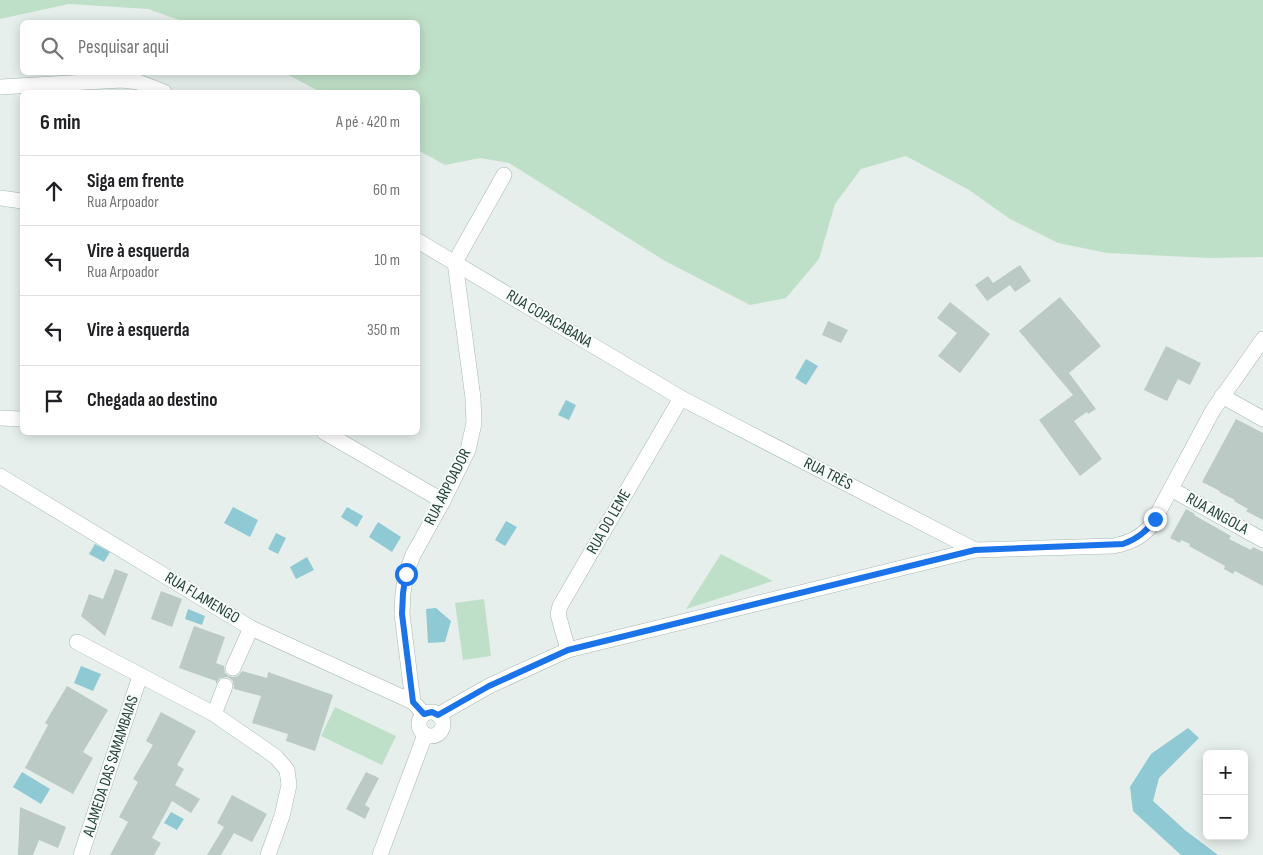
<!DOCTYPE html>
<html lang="pt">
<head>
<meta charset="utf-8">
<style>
  :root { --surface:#fff; --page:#f2f2f2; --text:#202124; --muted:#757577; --line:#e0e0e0 }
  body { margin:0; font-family:"Sofia Sans Condensed",sans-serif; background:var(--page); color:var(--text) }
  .controls { position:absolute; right:15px; bottom:15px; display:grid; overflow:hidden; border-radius:8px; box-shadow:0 2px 12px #0003 }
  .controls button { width:45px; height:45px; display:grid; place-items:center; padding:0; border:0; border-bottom:1px solid var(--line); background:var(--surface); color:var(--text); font:25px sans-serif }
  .stop { position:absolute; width:15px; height:15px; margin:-11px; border:4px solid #1a73e8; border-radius:50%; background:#fff }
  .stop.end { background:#1a73e8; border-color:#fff; box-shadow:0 1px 5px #0008 }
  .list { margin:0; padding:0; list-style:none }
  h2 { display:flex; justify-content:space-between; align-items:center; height:65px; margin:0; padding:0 20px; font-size:21px }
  h2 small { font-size:16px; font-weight:400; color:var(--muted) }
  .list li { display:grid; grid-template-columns:32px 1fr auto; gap:15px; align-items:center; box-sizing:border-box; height:70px; padding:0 20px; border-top:1px solid var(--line) }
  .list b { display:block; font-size:19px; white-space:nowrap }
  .list p { margin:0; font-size:16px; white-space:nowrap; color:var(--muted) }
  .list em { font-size:16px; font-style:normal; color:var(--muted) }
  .icon { flex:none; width:28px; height:28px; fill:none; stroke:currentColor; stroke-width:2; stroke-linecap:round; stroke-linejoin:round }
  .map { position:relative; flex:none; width:1263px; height:855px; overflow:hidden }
  .search { position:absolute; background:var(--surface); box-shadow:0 2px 12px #0003; left:20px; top:20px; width:400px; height:55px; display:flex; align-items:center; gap:12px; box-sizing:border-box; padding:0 18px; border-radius:8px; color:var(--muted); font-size:19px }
  .panel { position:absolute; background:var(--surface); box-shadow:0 2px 12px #0003; left:20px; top:90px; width:400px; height:345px; border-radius:8px }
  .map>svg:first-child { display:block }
</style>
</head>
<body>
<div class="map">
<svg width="1263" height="855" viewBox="0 0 1263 855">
  <rect width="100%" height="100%" fill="#e6efeb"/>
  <g fill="#bfe0c8">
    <polygon points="0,0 1263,0 1263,257 1209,258 1107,253 1058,243 1010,219 969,190 906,156 861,169 835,204 819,259 786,298 750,305 665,261 509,163 480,158 445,165 418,150 418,92 320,92 285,73 418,72 418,22 185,22 148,9 69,4 0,19"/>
    <polygon points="721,554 773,581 686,609"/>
    <polygon points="484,599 491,656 463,660 455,603"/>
    <polygon points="335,707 396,736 382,765 321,736"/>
  </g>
  <g fill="#8ec9d4">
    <polygon points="806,359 818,366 806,385 795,378"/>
    <polygon points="566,400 576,405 569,420 558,415"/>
    <polygon points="233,507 258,520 250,537 224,523"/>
    <polygon points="347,507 363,516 357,527 341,517"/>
    <polygon points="506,521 517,527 505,546 495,540"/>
    <polygon points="378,522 401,537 392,552 369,537"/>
    <polygon points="276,533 286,538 278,554 268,549"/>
    <polygon points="95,544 110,552 104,562 89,554"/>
    <polygon points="307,557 314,570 296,579 290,567"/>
    <polygon points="436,608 451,621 445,642 428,643 426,609"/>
    <polygon points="188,609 205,616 202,625 185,619"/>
    <polygon points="81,666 101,674 93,691 74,683"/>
    <polygon points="1188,728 1199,738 1159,778 1153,801 1186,831 1218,855 1181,855 1133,811 1130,787 1151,754"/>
    <polygon points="22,772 50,789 41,804 13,787"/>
    <polygon points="171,812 184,819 177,830 164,823"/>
  </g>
  <g fill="#bbcac4">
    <polygon points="1020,265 1031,281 1015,292 1010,285 987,301 975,285 988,276 993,283"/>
    <polygon points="1060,297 1101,346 1069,373 1096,409 1088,414 1087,412 1074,421 1102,459 1080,476 1039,420 1073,395 1019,331"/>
    <polygon points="950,302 990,334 960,373 938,356 957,333 937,318"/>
    <polygon points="828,321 848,330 841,343 822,335"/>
    <polygon points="1166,346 1201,363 1190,385 1178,379 1167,401 1144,390"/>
    <polygon points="1236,419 1263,433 1263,520 1246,511 1248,509 1234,501 1235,500 1219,492 1220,491 1202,482"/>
    <polygon points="1186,509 1195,514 1194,515 1231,536 1229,539 1251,550 1253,547 1263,552 1263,586 1235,571 1233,574 1224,569 1225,566 1189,546 1190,544 1181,540 1180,543 1170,538"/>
    <polygon points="115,569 128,574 105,636 81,616 89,594 103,599"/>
    <polygon points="161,591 182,599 172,627 151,619"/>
    <polygon points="194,626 225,637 216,663 224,666 225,673 229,676 233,677 238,676 242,671 267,678 268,672 333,695 315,751 286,741 288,734 252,723 261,696 234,689 233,681 228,677 220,678 216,684 216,681 179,668"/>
    <polygon points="67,686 108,710 83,752 93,758 73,794 25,768 48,725 45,723"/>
    <polygon points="161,712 196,731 177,765 184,769 175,785 200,799 191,813 172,801 152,838 161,843 154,855 110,855 128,822 119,817 138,782 133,779 153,745 146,741"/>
    <polygon points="366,772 379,778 365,805 370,808 365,819 346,809"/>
    <polygon points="232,795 267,814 252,842 234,833 221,855 207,855 224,827 217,823"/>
    <polygon points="20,807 66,827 58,848 39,840 33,855 18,855"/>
  </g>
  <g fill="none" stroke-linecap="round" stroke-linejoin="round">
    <g stroke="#a8b8b2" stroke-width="16">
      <g id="minor">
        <polyline points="0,87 122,80 138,82 164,92"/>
        <polyline points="0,198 22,201"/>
        <polyline points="418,241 681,398 975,550"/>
        <polyline points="1222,396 1263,419"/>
        <polyline points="0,418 22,419"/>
        <polyline points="324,432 443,501"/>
        <polyline points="0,476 251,628 413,702"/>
        <polyline points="1171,489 1263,540"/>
        <polyline points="77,642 214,714 276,757 287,770 289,785 282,816 268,855"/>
        <polyline points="568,650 558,614 560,606 681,398"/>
        <polyline points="233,668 251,628"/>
        <circle cx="431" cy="724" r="12"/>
        <polyline points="214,714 225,686"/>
        <polyline points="424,714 413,702 402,614 403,593 406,574 413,555 443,501 468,450 474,423 473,398 455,262 504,175"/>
        <path d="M438 715 489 686 568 650 975 550 1113 546C1129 543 1140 538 1151 526L1213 410 1263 339"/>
        <polyline points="81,855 140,676"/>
        <polyline points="380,855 425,735"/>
      </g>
    </g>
    <use href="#minor" stroke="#fff" stroke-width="15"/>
  </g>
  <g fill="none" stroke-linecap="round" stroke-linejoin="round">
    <path stroke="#1a73e8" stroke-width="6" d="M406 574 403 593 402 614 413 702 424 714 432 712 438 715 489 686 568 650 975 550 1123 544C1137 539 1147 532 1155 519"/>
  </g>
  <g text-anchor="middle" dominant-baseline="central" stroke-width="4" stroke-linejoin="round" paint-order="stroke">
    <g font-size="16" fill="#24423a" stroke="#f7fbf9">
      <text transform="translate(549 319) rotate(31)">RUA COPACABANA</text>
      <text transform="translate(828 474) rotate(27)">RUA TRÊS</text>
      <text transform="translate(448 487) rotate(-63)">RUA ARPOADOR</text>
      <text transform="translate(1217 514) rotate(29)">RUA ANGOLA</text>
      <text transform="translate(609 522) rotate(-60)">RUA DO LEME</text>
      <text transform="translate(202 598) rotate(31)">RUA FLAMENGO</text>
      <text transform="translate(111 766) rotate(-72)">ALAMEDA DAS SAMAMBAIAS</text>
    </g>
  </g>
</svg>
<div class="controls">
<button>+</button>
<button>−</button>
</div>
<div class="stop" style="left:406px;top:574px"></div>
<div class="stop end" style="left:1155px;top:519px"></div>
<div class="search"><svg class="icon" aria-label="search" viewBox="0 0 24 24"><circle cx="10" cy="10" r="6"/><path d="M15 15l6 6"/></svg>Pesquisar aqui</div>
<section class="panel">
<h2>6 min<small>A pé · 420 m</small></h2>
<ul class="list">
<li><svg class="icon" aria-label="ahead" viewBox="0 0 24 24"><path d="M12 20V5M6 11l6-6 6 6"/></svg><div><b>Siga em frente</b><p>Rua Arpoador</p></div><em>60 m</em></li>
<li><svg class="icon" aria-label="left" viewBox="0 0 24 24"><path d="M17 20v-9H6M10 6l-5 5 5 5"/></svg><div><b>Vire à esquerda</b><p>Rua Arpoador</p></div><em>10 m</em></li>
<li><svg class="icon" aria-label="left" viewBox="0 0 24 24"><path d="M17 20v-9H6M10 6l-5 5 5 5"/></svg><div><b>Vire à esquerda</b></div><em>350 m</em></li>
<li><svg class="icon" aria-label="arrive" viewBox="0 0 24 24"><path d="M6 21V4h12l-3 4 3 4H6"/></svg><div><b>Chegada ao destino</b></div></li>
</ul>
</section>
</div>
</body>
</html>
